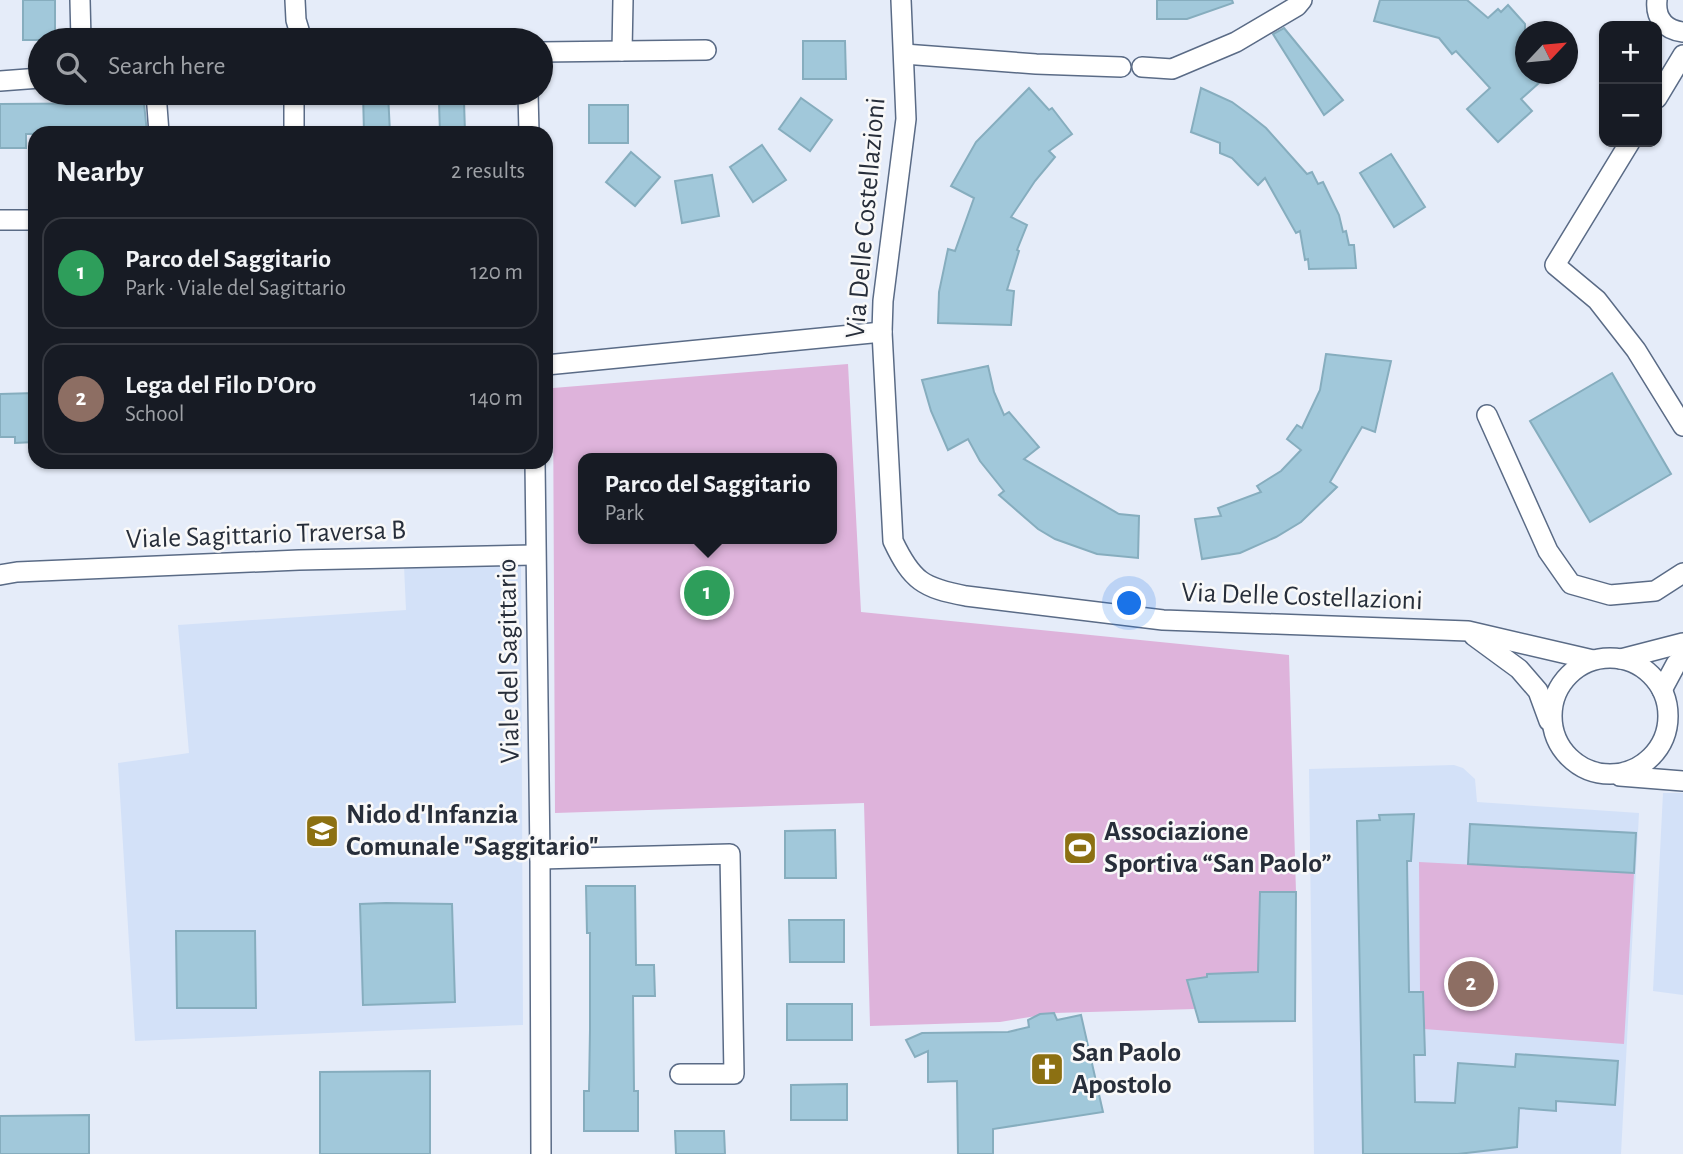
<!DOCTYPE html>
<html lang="en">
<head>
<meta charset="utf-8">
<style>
  :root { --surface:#171b24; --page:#242831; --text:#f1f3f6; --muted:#9ea1a6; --line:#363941; --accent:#0b8043 }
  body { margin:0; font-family:"Alegreya Sans",sans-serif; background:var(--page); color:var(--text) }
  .controls { position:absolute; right:21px; top:21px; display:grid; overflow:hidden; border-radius:14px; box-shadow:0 2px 5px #0004 }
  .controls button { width:63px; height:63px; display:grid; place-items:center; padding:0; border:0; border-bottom:2px solid var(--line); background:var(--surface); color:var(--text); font:35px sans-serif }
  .compass { position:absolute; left:1515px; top:21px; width:63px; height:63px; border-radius:50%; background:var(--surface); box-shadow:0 2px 5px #0004; rotate:64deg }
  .you { position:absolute; left:1130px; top:604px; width:24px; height:24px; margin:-18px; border:5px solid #fff; border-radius:50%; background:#1a73e8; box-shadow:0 0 0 10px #1a73e833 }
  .badge { display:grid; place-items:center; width:46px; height:46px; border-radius:50%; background:var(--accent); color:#fff; font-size:23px; font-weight:700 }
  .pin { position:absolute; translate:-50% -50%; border:4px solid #fff; box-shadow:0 2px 7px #0006 }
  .popup { position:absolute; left:578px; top:453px; width:259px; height:91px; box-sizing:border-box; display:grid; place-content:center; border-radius:14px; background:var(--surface); filter:drop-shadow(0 2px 5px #0005); font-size:23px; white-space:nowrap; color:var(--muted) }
  .popup b { font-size:26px; color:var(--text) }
  .popup::after { content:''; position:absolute; left:50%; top:100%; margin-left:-14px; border:14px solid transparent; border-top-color:var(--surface) }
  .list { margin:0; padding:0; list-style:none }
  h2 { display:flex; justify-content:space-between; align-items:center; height:91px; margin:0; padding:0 28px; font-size:30px }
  h2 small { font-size:23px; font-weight:400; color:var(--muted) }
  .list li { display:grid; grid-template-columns:46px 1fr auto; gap:21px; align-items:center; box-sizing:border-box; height:112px; margin:0 14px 14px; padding:0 14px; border:2px solid var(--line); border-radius:21px }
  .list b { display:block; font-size:26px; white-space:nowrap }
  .list p { margin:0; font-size:23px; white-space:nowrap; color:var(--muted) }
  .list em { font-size:23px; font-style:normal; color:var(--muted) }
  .icon { flex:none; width:38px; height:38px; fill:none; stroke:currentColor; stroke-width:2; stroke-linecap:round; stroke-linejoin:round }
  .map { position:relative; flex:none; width:1683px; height:1154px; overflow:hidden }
  .search { position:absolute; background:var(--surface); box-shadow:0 2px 5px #0004; left:28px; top:28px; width:525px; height:77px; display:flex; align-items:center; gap:18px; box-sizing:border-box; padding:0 24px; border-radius:38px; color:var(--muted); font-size:26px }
  .panel { position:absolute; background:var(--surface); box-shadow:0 2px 5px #0004; left:28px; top:126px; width:525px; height:343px; border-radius:21px }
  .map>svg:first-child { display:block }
</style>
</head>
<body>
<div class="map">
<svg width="1683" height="1154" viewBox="0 0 1683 1154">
  <rect width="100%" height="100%" fill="#e5ecf9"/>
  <g fill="#d3e1f8">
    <polygon points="521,564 523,1025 135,1041 118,763 189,753 178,625 406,610 404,566"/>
    <polygon points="1454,765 1463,768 1475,779 1477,802 1639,813 1621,1154 1314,1154 1309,769"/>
    <polygon points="1663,793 1683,793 1683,995 1653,991"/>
  </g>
  <g fill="#deb3db" fill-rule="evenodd">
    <path d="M848 364 861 612 1289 655 1296 892 1295 1021 1199 1022 1195 1009 1054 1013 1000 1022 870 1026 864 803 555 813 553 388ZM583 458H831V539H583Z"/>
    <polygon points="1419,862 1634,873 1624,1044 1424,1029 1423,992 1420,992"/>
  </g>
  <g fill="#a1c8da" stroke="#86adbe" stroke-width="2">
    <rect x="23" y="0" width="32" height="40"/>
    <polygon points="1157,0 1232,0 1233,3 1187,19 1157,19"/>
    <polygon points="1380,0 1467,0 1488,18 1498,9 1501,12 1508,5 1525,24 1525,74 1549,74 1521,99 1532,111 1498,142 1467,109 1490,88 1456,51 1452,54 1439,38 1374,21"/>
    <polygon points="1284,28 1343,100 1324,115 1273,34"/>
    <polygon points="803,41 845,41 846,79 803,79"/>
    <polygon points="1029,88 1049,110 1052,108 1072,134 1049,151 1055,157 1035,181 1011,217 1027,225 1017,250 1019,251 1007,290 1014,291 1011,325 938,323 939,292 948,249 955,251 974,198 951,186 976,142"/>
    <polygon points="1201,88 1232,102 1251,116 1266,128 1307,174 1312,172 1318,184 1323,182 1339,215 1343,232 1346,231 1349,245 1354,245 1356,268 1309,269 1308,259 1305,260 1300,231 1296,233 1265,178 1258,185 1232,158 1220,153 1220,143 1191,132"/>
    <polygon points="363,93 388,93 390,133 364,133"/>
    <polygon points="801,98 832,120 810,151 779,129"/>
    <polygon points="464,101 465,133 440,133 439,102"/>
    <polygon points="144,103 147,133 26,134 26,148 0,148 0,104"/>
    <rect x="589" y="105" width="39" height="38"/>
    <polygon points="762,145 786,180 753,202 730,167"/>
    <polygon points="631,152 660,177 635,206 606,182"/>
    <polygon points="1391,154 1425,207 1394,227 1360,173"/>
    <polygon points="712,175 719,216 682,223 675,181"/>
    <polygon points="1326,354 1391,361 1375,432 1362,427 1330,482 1337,487 1301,522 1276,537 1240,553 1202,559 1195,519 1221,516 1218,508 1261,492 1257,486 1281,471 1301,450 1287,439 1297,425 1302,428 1320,390"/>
    <polygon points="988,366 994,392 1004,415 1009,412 1039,447 1024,459 1119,514 1139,516 1138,558 1097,554 1055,539 1038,529 999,495 1004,491 980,461 968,439 948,450 931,411 922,380"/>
    <polygon points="1612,373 1671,474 1590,522 1530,421"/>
    <polygon points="35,393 35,442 15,443 15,437 0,437 0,394"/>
    <polygon points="1414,814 1411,861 1407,861 1409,992 1423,992 1425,1055 1414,1055 1415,1102 1455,1103 1458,1063 1515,1067 1516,1054 1618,1061 1615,1105 1556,1101 1556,1111 1519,1108 1517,1147 1458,1154 1363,1154 1357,821 1380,820 1379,815"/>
    <polygon points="1470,824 1636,833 1634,873 1468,864"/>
    <polygon points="835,830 836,878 785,878 785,831"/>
    <polygon points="586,886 635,886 636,965 654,965 655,996 633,996 634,1091 638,1091 638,1131 584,1131 584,1091 589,1091 590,1030 590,933 587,933"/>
    <polygon points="1260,892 1296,892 1295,1021 1199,1022 1187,980 1207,977 1207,974 1258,972"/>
    <polygon points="386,903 452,904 455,1002 363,1005 360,904"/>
    <polygon points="789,920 844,920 844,962 790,962"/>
    <polygon points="176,931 255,931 256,1008 177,1008"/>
    <rect x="787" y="1004" width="65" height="36"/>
    <polygon points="1054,1013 1057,1020 1081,1015 1103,1112 993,1129 993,1154 958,1154 957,1081 928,1082 928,1051 915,1057 906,1040 922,1033 1008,1032 1029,1027 1028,1020 1040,1014"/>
    <polygon points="430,1071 430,1154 320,1154 320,1072"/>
    <polygon points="847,1084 847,1120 791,1120 791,1085"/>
    <polygon points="89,1115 89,1154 0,1154 0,1116"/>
    <polygon points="675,1131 724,1131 725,1154 676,1154"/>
  </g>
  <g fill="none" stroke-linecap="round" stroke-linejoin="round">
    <g stroke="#5a6b86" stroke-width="22">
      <g id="street">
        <polyline points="80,0 81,40"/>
        <polyline points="295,0 296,20 302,40"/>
        <path d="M901 0 906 119 883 301 882 332 893 541C912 581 923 588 966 596L1163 620 1468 631 1593 660"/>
        <path d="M1657 0C1655 18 1665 30 1683 32"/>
        <polyline points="622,51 623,0"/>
        <polyline points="541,52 706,50"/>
        <polyline points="904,54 1036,64 1121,67"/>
        <polyline points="1142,67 1172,69 1236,42 1297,6 1302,0"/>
        <polyline points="0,81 40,78"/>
        <polyline points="156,93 159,133"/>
        <polyline points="528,93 529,133"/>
        <polyline points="1657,98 1683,55"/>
        <polyline points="294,133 294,93"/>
        <polyline points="1630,142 1555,265 1597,300 1636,350 1683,426"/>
        <polyline points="0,220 35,220"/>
        <polyline points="546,365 882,332"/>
        <polyline points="1487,415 1548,551 1571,584 1610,595 1655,591 1683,573"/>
        <polyline points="535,462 540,859 541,1154"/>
        <polyline points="0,575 17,572 299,560 534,555"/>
        <polyline points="1474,636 1519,669 1538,691 1549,721"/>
        <circle cx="1610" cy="716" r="58"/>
        <polyline points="1621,659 1683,643"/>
        <polyline points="1662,690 1676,664 1683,658"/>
        <polyline points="1620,776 1683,781"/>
        <polyline points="540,859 730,854 734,1074 680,1074"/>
      </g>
    </g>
    <use href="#street" stroke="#fff" stroke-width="19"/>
  </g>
  <defs>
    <g id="school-square" transform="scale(1.75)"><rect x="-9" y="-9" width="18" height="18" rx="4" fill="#8c7012" stroke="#f9f9f9"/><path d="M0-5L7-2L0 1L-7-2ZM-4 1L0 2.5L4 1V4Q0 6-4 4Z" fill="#fff"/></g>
    <g id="stadium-square" transform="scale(1.75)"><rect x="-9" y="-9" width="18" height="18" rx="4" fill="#8c7012" stroke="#f9f9f9"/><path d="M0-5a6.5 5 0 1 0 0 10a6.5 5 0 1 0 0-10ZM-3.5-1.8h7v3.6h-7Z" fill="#fff"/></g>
    <g id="church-square" transform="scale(1.75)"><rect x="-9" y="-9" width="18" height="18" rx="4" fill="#8c7012" stroke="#f9f9f9"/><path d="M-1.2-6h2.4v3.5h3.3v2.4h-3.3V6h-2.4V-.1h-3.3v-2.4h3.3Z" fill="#fff"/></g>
  </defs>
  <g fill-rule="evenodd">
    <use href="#school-square" x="322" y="831"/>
    <use href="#stadium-square" x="1080" y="848"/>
    <use href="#church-square" x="1047" y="1069"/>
  </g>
  <g text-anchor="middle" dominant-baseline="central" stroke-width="5" stroke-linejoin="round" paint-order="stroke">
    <g font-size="28" fill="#272e3a" stroke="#f9f9f9">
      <text transform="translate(866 218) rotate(-85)">Via Delle Costellazioni</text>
      <text transform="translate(266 535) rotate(-2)">Viale Sagittario Traversa B</text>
      <text transform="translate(1302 597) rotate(2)">Via Delle Costellazioni</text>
      <text transform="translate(509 661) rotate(-91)">Viale del Sagittario</text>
    </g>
    <g font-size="28" font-weight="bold" fill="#272e3a" stroke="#f9f9f9" text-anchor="start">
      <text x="346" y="815">Nido d'Infanzia<tspan x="346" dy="32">Comunale "Saggitario"</tspan></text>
      <text x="1104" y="832">Associazione<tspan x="1104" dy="32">Sportiva “San Paolo”</tspan></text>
      <text x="1072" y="1053">San Paolo<tspan x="1072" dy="32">Apostolo</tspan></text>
    </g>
  </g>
</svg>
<div class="controls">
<button>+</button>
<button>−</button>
</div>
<svg class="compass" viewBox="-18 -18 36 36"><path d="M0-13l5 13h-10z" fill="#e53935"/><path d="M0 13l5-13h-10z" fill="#9ea1a6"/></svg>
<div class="you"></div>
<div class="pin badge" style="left:707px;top:593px;background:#2e9e5b">1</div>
<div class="popup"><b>Parco del Saggitario</b>Park</div>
<div class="pin badge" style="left:1471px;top:984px;background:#8d6e63">2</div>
<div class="search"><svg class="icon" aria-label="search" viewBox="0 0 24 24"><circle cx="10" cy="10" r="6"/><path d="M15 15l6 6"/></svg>Search here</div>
<section class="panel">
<h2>Nearby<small>2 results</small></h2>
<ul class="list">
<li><span class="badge" style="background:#2e9e5b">1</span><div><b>Parco del Saggitario</b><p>Park · Viale del Sagittario</p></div><em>120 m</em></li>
<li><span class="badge" style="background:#8d6e63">2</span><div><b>Lega del Filo D'Oro</b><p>School</p></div><em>140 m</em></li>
</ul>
</section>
</div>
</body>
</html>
